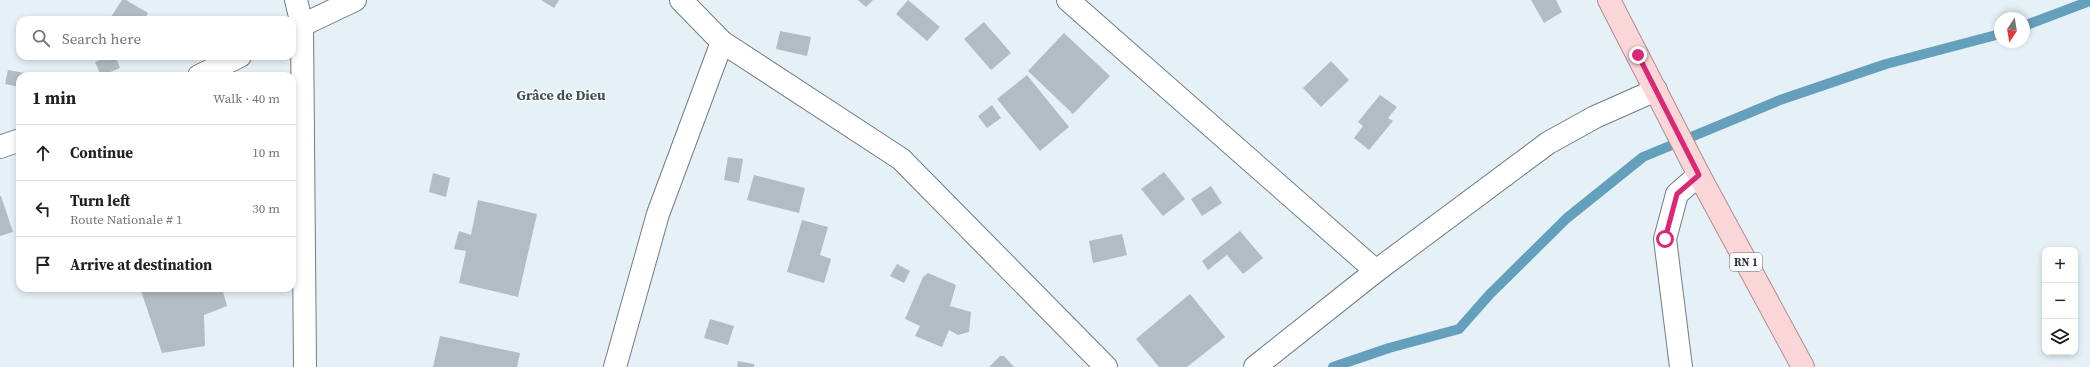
<!DOCTYPE html>
<html lang="en">
<head>
<meta charset="utf-8">
<style>
  :root { --surface:#fff; --page:#f2f2f2; --text:#202124; --muted:#757577; --line:#e0e0e0 }
  body { margin:0; font-family:"Source Serif 4",serif; background:var(--page); color:var(--text) }
  .controls { position:absolute; right:12px; bottom:12px; display:grid; overflow:hidden; border-radius:8px; box-shadow:0 2px 6px #0003 }
  .controls button { width:36px; height:36px; display:grid; place-items:center; padding:0; border:0; border-bottom:1px solid var(--line); background:var(--surface); color:var(--text); font:20px sans-serif }
  .compass { position:absolute; left:1994px; top:12px; width:36px; height:36px; border-radius:50%; background:var(--surface); box-shadow:0 2px 6px #0003; rotate:192deg }
  .stop { position:absolute; width:12px; height:12px; margin:-9px; border:3px solid #db2777; border-radius:50%; background:#fff }
  .stop.end { background:#db2777; border-color:#fff; box-shadow:0 1px 4px #0008 }
  .list { margin:0; padding:0; list-style:none }
  h2 { display:flex; justify-content:space-between; align-items:center; height:52px; margin:0; padding:0 16px; font-size:17px }
  h2 small { font-size:13px; font-weight:400; color:var(--muted) }
  .list li { display:grid; grid-template-columns:26px 1fr auto; gap:12px; align-items:center; box-sizing:border-box; height:56px; padding:0 16px; border-top:1px solid var(--line) }
  .list b { display:block; font-size:15px; white-space:nowrap }
  .list p { margin:0; font-size:13px; white-space:nowrap; color:var(--muted) }
  .list em { font-size:13px; font-style:normal; color:var(--muted) }
  .icon { flex:none; width:22px; height:22px; fill:none; stroke:currentColor; stroke-width:2; stroke-linecap:round; stroke-linejoin:round }
  .map { position:relative; flex:none; width:2090px; height:367px; overflow:hidden }
  .search { position:absolute; background:var(--surface); box-shadow:0 2px 6px #0003; left:16px; top:16px; width:280px; height:44px; display:flex; align-items:center; gap:10px; box-sizing:border-box; padding:0 14px; border-radius:12px; color:var(--muted); font-size:15px }
  .panel { position:absolute; background:var(--surface); box-shadow:0 2px 6px #0003; left:16px; top:72px; width:280px; height:220px; border-radius:12px }
  .map>svg:first-child { display:block }
</style>
</head>
<body>
<div class="map">
<svg width="2090" height="367" viewBox="0 0 2090 367">
  <rect width="100%" height="100%" fill="#e5f1f7"/>
  <g fill="none" stroke-linecap="round" stroke-linejoin="round">
    <g stroke="#64a0bc" stroke-width="10">
      <polyline points="2024,26 2090,1"/>
      <polyline points="1333,367 1389,348 1459,329 1490,294 1567,218 1643,157 1780,100 1886,64 2000,34"/>
    </g>
  </g>
  <g fill="#b1bdc3">
    <polygon points="122,0 126,0 148,13 144,20 109,20"/>
    <polygon points="541,0 559,0 554,8"/>
    <polygon points="858,0 873,0 866,7"/>
    <polygon points="908,0 940,27 927,41 896,14"/>
    <polygon points="1531,0 1556,0 1562,12 1544,23"/>
    <polygon points="984,22 1011,53 991,70 964,39"/>
    <polygon points="780,31 811,37 807,56 776,49"/>
    <polygon points="1064,33 1110,76 1073,114 1028,71"/>
    <polygon points="109,56 115,56 120,68 101,76 95,62"/>
    <polygon points="1331,61 1349,80 1321,107 1303,88"/>
    <polygon points="8,70 35,75 35,76 20,76 20,87 5,84"/>
    <polygon points="1027,75 1069,127 1040,151 997,99"/>
    <polygon points="1380,95 1397,107 1388,118 1393,121 1369,150 1354,138 1363,126 1358,122"/>
    <polygon points="992,105 1001,118 987,128 978,116"/>
    <polygon points="728,157 743,159 739,183 724,180"/>
    <polygon points="1164,172 1185,199 1163,216 1141,189"/>
    <polygon points="433,173 450,178 446,197 429,192"/>
    <polygon points="754,175 805,188 799,213 747,200"/>
    <polygon points="1211,186 1222,203 1202,216 1191,199"/>
    <polygon points="0,196 1,196 13,232 0,236"/>
    <polygon points="478,200 537,214 518,297 459,283 466,251 454,249 459,231 471,235"/>
    <polygon points="802,220 828,227 820,255 831,259 824,283 787,272"/>
    <polygon points="1240,231 1263,258 1243,274 1227,255 1208,270 1202,261"/>
    <polygon points="1122,234 1127,255 1093,263 1089,241"/>
    <polygon points="897,264 910,271 904,283 890,276"/>
    <polygon points="928,273 956,285 950,306 971,312 969,332 958,335 949,330 942,347 915,336 920,326 905,319 923,277"/>
    <polygon points="140,288 222,288 227,306 204,315 205,346 162,353"/>
    <polygon points="1190,294 1225,337 1187,367 1159,367 1136,339"/>
    <polygon points="710,319 734,326 728,345 704,338"/>
    <polygon points="440,336 520,353 517,367 433,367"/>
    <polygon points="1000,356 1004,356 1014,367 989,367"/>
    <polygon points="738,361 754,364 754,367 737,367"/>
  </g>
  <g fill="none" stroke-linecap="round" stroke-linejoin="round">
    <g stroke="#727d83" stroke-width="24">
      <g id="street">
        <polyline points="296,0 302,25 305,367"/>
        <polyline points="681,0 722,42 901,159 1106,367"/>
        <polyline points="1068,0 1376,271"/>
        <polyline points="292,30 355,0"/>
        <polyline points="199,76 240,56"/>
        <polyline points="0,147 20,140"/>
        <polyline points="615,367 658,214 722,42"/>
        <polyline points="1255,367 1376,271 1548,143 1595,117 1656,90"/>
        <polyline points="1681,367 1665,239 1677,194 1699,175"/>
      </g>
    </g>
    <g stroke="#b28c90" stroke-width="24">
      <polyline id="primary" points="1609,0 1699,175 1803,367"/>
    </g>
    <use href="#street" stroke="#fff" stroke-width="22"/>
    <use href="#primary" stroke="#fbd6d9" stroke-width="22"/>
  </g>
  <g fill="none" stroke-linecap="round" stroke-linejoin="round">
    <polyline stroke="#db2777" stroke-width="5" points="1638,55 1699,175 1677,194 1665,239"/>
  </g>
  <g text-anchor="middle" dominant-baseline="central" stroke-width="3" stroke-linejoin="round" paint-order="stroke">
    <rect fill="#fafcfe" stroke="#6c7072" stroke-width="1" x="1730" y="253" width="32" height="18" rx="3"/>
    <g font-size="11" font-weight="bold" fill="#2f3436">
      <text x="1746" y="262">RN 1</text>
    </g>
    <g font-size="14" font-weight="bold" fill="#454f54" stroke="#fafcfe">
      <text x="561" y="95">Grâce de Dieu</text>
    </g>
  </g>
</svg>
<div class="controls">
<button>+</button>
<button>−</button>
<button><svg class="icon" aria-label="layers" viewBox="0 0 24 24"><path d="M12 4l9 5-9 5-9-5zM3 14l9 5 9-5"/></svg></button>
</div>
<svg class="compass" viewBox="-18 -18 36 36"><path d="M0-13l5 13h-10z" fill="#e53935"/><path d="M0 13l5-13h-10z" fill="#757577"/></svg>
<div class="stop" style="left:1665px;top:239px"></div>
<div class="stop end" style="left:1638px;top:55px"></div>
<div class="search"><svg class="icon" aria-label="search" viewBox="0 0 24 24"><circle cx="10" cy="10" r="6"/><path d="M15 15l6 6"/></svg>Search here</div>
<section class="panel">
<h2>1 min<small>Walk · 40 m</small></h2>
<ul class="list">
<li><svg class="icon" aria-label="ahead" viewBox="0 0 24 24"><path d="M12 20V5M6 11l6-6 6 6"/></svg><div><b>Continue</b></div><em>10 m</em></li>
<li><svg class="icon" aria-label="left" viewBox="0 0 24 24"><path d="M17 20v-9H6M10 6l-5 5 5 5"/></svg><div><b>Turn left</b><p>Route Nationale # 1</p></div><em>30 m</em></li>
<li><svg class="icon" aria-label="arrive" viewBox="0 0 24 24"><path d="M6 21V4h12l-3 4 3 4H6"/></svg><div><b>Arrive at destination</b></div></li>
</ul>
</section>
</div>
</body>
</html>
